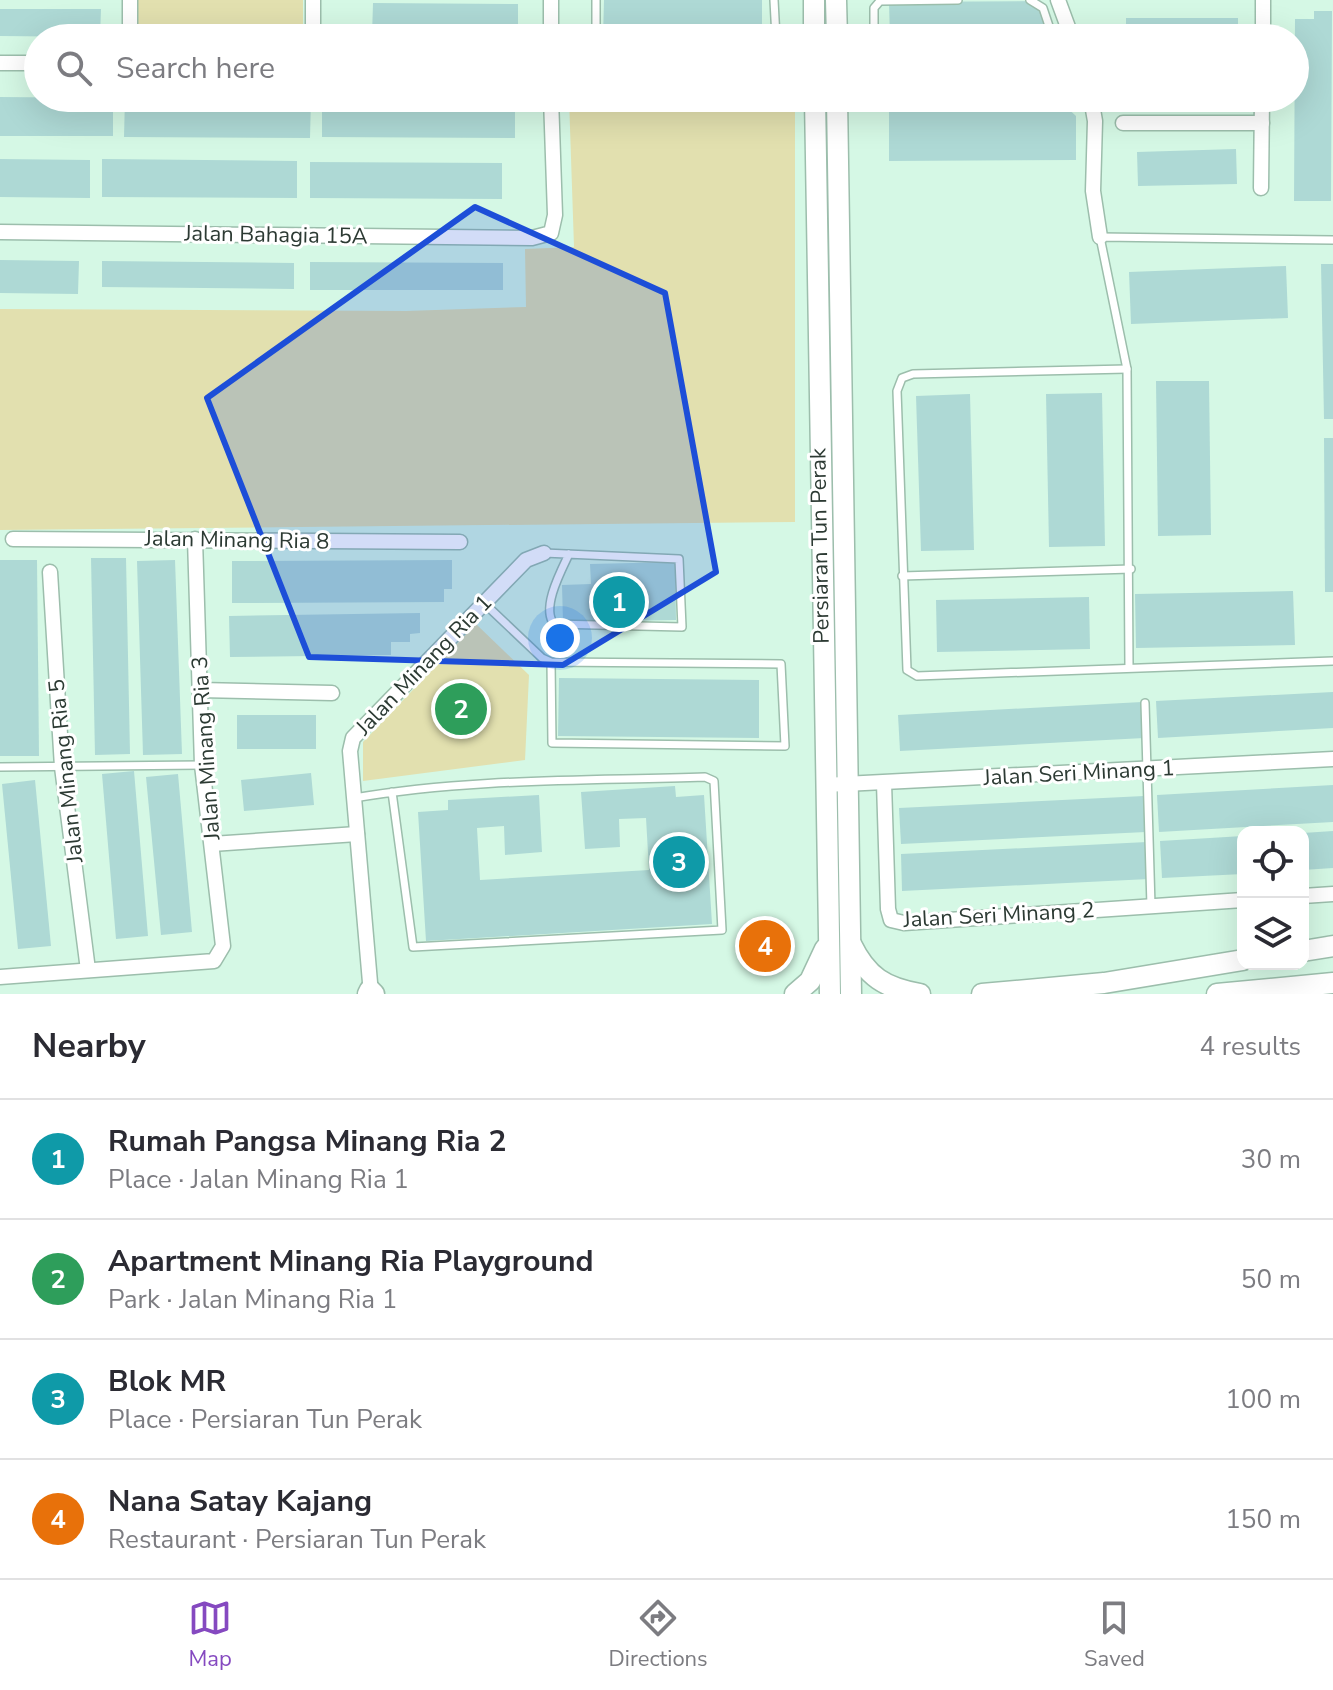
<!DOCTYPE html>
<html lang="en">
<head>
<meta charset="utf-8">
<style>
  :root { --surface:#fff; --page:#f2f2f3; --text:#2b2b33; --muted:#7c7c81; --line:#e1e1e2; --accent:#8549c0 }
  body { margin:0; font-family:"Nunito Sans",sans-serif; background:var(--page); color:var(--text) }
  .controls { position:absolute; right:24px; bottom:24px; display:grid; overflow:hidden; border-radius:16px; box-shadow:0 8px 32px #0002 }
  .controls button { width:72px; height:72px; display:grid; place-items:center; padding:0; border:0; border-bottom:2px solid var(--line); background:var(--surface); color:var(--text); font:40px sans-serif }
  .you { position:absolute; left:560px; top:638px; width:28px; height:28px; margin:-20px; border:6px solid #fff; border-radius:50%; background:#1a73e8; box-shadow:0 0 0 12px #1a73e833 }
  .badge { display:grid; place-items:center; width:52px; height:52px; border-radius:50%; background:var(--accent); color:#fff; font-size:26px; font-weight:700 }
  .pin { position:absolute; translate:-50% -50%; border:4px solid #fff; box-shadow:0 2px 8px #0006 }
  .list { margin:0; padding:0; list-style:none }
  h2 { display:flex; justify-content:space-between; align-items:center; height:104px; margin:0; padding:0 32px; font-size:34px }
  h2 small { font-size:26px; font-weight:400; color:var(--muted) }
  .list li { display:grid; grid-template-columns:52px 1fr auto; gap:24px; align-items:center; box-sizing:border-box; height:120px; padding:0 32px; border-top:2px solid var(--line) }
  .list b { display:block; font-size:30px; white-space:nowrap }
  .list p { margin:0; font-size:26px; white-space:nowrap; color:var(--muted) }
  .list em { font-size:26px; font-style:normal; color:var(--muted) }
  .icon { flex:none; width:44px; height:44px; fill:none; stroke:currentColor; stroke-width:2; stroke-linecap:round; stroke-linejoin:round }
  .map { position:relative; flex:none; width:1333px; height:994px; overflow:hidden }
  .search { position:absolute; background:var(--surface); box-shadow:0 8px 32px #0002; left:24px; right:24px; top:24px; height:88px; display:flex; align-items:center; gap:20px; box-sizing:border-box; padding:0 28px; border-radius:44px; color:var(--muted); font-size:30px }
  .sheet { height:584px; background:var(--surface) }
  nav { display:flex; justify-content:space-around; align-items:center; box-sizing:border-box; height:112px; border-top:2px solid var(--line); background:var(--surface); font-size:22px; color:var(--muted) }
  nav a { display:grid; justify-items:center; gap:4px }
  nav .on { color:var(--accent) }
  .map>svg:first-child { display:block }
</style>
</head>
<body>
<div class="map">
<svg width="1333" height="994" viewBox="0 0 1333 994">
  <rect width="100%" height="100%" fill="#d5f8e5"/>
  <g fill="#e2e0af">
    <rect x="137" y="0" width="166" height="38"/>
    <polygon points="569,98 795,98 795,522 0,530 0,309 406,311 526,307 525,249 574,247"/>
    <polygon points="476,624 529,675 525,760 363,781 363,742"/>
  </g>
  <g fill="#aed9d5">
    <polygon points="604,0 762,0 762,38 603,38"/>
    <polygon points="1039,1 1052,38 890,38 889,2"/>
    <polygon points="373,3 518,4 518,37 372,36"/>
    <polygon points="0,9 101,9 100,37 0,36"/>
    <polygon points="1314,11 1332,11 1331,201 1294,201 1295,19 1314,19"/>
    <rect x="1126" y="18" width="112" height="20"/>
    <polygon points="0,97 113,98 113,136 0,136"/>
    <polygon points="125,98 311,98 310,138 124,137"/>
    <polygon points="322,98 515,99 515,138 322,137"/>
    <polygon points="889,105 1064,105 1076,116 1076,160 889,161"/>
    <polygon points="1236,149 1237,184 1138,186 1137,152"/>
    <polygon points="0,159 90,160 90,198 0,197"/>
    <polygon points="102,159 297,161 297,198 102,197"/>
    <polygon points="310,162 502,163 502,199 310,198"/>
    <polygon points="0,260 79,261 78,294 0,293"/>
    <polygon points="102,261 294,263 294,289 102,287"/>
    <polygon points="310,262 503,263 503,290 310,290"/>
    <polygon points="1321,264 1333,264 1333,419 1324,419"/>
    <polygon points="1286,266 1288,318 1131,324 1129,272"/>
    <polygon points="1156,381 1209,381 1211,535 1158,536"/>
    <polygon points="1102,393 1105,546 1049,547 1046,394"/>
    <polygon points="970,394 974,550 921,551 916,396"/>
    <polygon points="1324,438 1333,438 1333,592 1325,592"/>
    <polygon points="91,558 126,558 130,754 95,755"/>
    <polygon points="0,560 37,560 39,756 0,756"/>
    <polygon points="175,560 182,754 143,755 137,561"/>
    <polygon points="452,560 452,589 444,589 444,602 232,603 232,561"/>
    <polygon points="675,562 676,620 563,622 562,585 591,584 590,564"/>
    <polygon points="1293,591 1295,645 1136,648 1135,594"/>
    <polygon points="1089,597 1090,649 937,652 936,600"/>
    <polygon points="420,613 420,633 410,634 410,642 391,642 391,655 230,657 229,616"/>
    <polygon points="559,678 759,680 759,738 558,736"/>
    <polygon points="1333,692 1333,728 1158,738 1156,701"/>
    <polygon points="1142,702 1144,738 900,751 898,715"/>
    <rect x="237" y="715" width="79" height="34"/>
    <polygon points="134,771 148,936 116,939 102,774"/>
    <polygon points="311,773 314,805 244,811 241,780"/>
    <polygon points="178,774 192,932 161,935 146,777"/>
    <polygon points="35,780 51,946 18,949 2,784"/>
    <polygon points="1333,785 1333,822 1159,832 1157,795"/>
    <polygon points="675,786 676,797 704,795 712,924 426,941 418,812 448,810 448,800 539,795 542,852 505,855 504,826 477,828 480,880 649,870 646,818 619,819 620,847 585,849 581,792"/>
    <polygon points="1144,796 1146,832 901,844 899,808"/>
    <polygon points="1333,831 1333,868 1303,870 1303,833"/>
    <polygon points="1243,836 1243,874 1162,878 1160,841"/>
    <polygon points="1147,842 1149,879 902,891 901,854"/>
  </g>
  <g fill="none" stroke-linecap="round" stroke-linejoin="round">
    <g stroke="#9cbeac" stroke-width="10">
      <g id="lane">
        <polyline points="596,0 596,38"/>
        <polyline points="774,0 776,38"/>
        <polyline points="1030,0 1043,8 1053,38"/>
        <polyline points="874,38 874,8 880,1 958,0"/>
        <polyline points="1127,369 913,374 902,378 897,391 907,670 917,676 1333,661"/>
        <path d="M544 553 679 559 682 627 554 624C541 608 561 571 569 554"/>
        <polyline points="902,576 1131,569"/>
        <polyline points="484,603 542,658 551,662 781,664 785,746 552,743 551,662"/>
        <polyline points="1129,667 1127,369 1100,237 1333,240"/>
        <polyline points="1145,703 1151,906"/>
        <polyline points="0,767 202,765"/>
        <path d="M354 798C470 778 587 781 705 777L714 781 722 930 413 947 392 792"/>
      </g>
    </g>
    <g stroke="#9cbeac" stroke-width="17">
      <g id="street">
        <polyline points="313,0 313,38"/>
        <polyline points="1058,0 1072,38"/>
        <polyline points="130,38 130,0"/>
        <polyline points="551,38 551,0"/>
        <polyline points="1263,38 1263,0"/>
        <polyline points="0,63 38,63"/>
        <polyline points="1091,98 1095,121 1093,191 1100,237"/>
        <polyline points="1123,123 1262,123"/>
        <polyline points="1261,188 1262,98"/>
        <polyline points="0,232 532,238 551,233 555,215 551,98"/>
        <polyline points="13,539 460,542"/>
        <polyline points="50,572 62,767 88,970"/>
        <polyline points="200,690 332,693"/>
        <polyline points="884,783 888,909 891,920 904,923 1243,900"/>
        <polyline points="825,785 1333,759"/>
        <polyline points="212,844 357,834"/>
        <polyline points="1303,896 1333,894"/>
        <polyline points="0,977 214,961 223,946 202,765 195,539"/>
        <polyline points="371,994 350,751 353,738 526,560 544,553"/>
      </g>
    </g>
    <g stroke="#9cbeac" stroke-width="23">
      <g id="secondary">
        <polyline points="814,0 814,38"/>
        <polyline points="836,0 837,38"/>
        <polyline points="815,98 830,994"/>
        <polyline points="837,98 851,994"/>
        <path d="M851 944C867 977 885 988 920 994"/>
        <polyline points="1303,951 1333,946"/>
        <polyline points="368,994 370,990 374,994"/>
        <polyline points="795,994 810,981 825,949"/>
        <polyline points="982,994 1104,983 1243,960"/>
        <polyline points="1217,994 1333,983"/>
      </g>
    </g>
    <use href="#lane" stroke="#fff" stroke-width="7"/>
    <use href="#street" stroke="#fff" stroke-width="14"/>
    <use href="#secondary" stroke="#fff" stroke-width="20"/>
  </g>
  <path fill="#1d4ed8" fill-opacity="0.2" stroke="#1d4ed8" stroke-width="6" stroke-linejoin="round" d="M475 207 665 293 716 572 563 665 309 657 207 398Z"/>
  <g text-anchor="middle" dominant-baseline="central" stroke-width="6" stroke-linejoin="round" paint-order="stroke">
    <g font-size="22" fill="#2c3a33" stroke="#fff">
      <text transform="translate(276 235) rotate(1)">Jalan Bahagia 15A</text>
      <text transform="translate(237 540) rotate(1)">Jalan Minang Ria 8</text>
      <text transform="translate(820 546) rotate(-91)">Persiaran Tun Perak</text>
      <text transform="translate(424 665) rotate(-46)">Jalan Minang Ria 1</text>
      <text transform="translate(206 748) rotate(-94)">Jalan Minang Ria 3</text>
      <text transform="translate(66 771) rotate(-96)">Jalan Minang Ria 5</text>
      <text transform="translate(1079 773) rotate(-3)">Jalan Seri Minang 1</text>
      <text transform="translate(999 915) rotate(-3)">Jalan Seri Minang 2</text>
    </g>
  </g>
</svg>
<div class="controls">
<button><svg class="icon" aria-label="locate" viewBox="0 0 24 24"><circle cx="12" cy="12" r="6"/><path d="M12 2v4M12 18v4M2 12h4M18 12h4"/></svg></button>
<button><svg class="icon" aria-label="layers" viewBox="0 0 24 24"><path d="M12 4l9 5-9 5-9-5zM3 14l9 5 9-5"/></svg></button>
</div>
<div class="you"></div>
<div class="pin badge" style="left:619px;top:602px;background:#0f9aa8">1</div>
<div class="pin badge" style="left:461px;top:709px;background:#2e9e5b">2</div>
<div class="pin badge" style="left:679px;top:862px;background:#0f9aa8">3</div>
<div class="pin badge" style="left:765px;top:946px;background:#e8710a">4</div>
<div class="search"><svg class="icon" aria-label="search" viewBox="0 0 24 24"><circle cx="10" cy="10" r="6"/><path d="M15 15l6 6"/></svg>Search here</div>
</div>
<section class="sheet">
<h2>Nearby<small>4 results</small></h2>
<ul class="list">
<li><span class="badge" style="background:#0f9aa8">1</span><div><b>Rumah Pangsa Minang Ria 2</b><p>Place · Jalan Minang Ria 1</p></div><em>30 m</em></li>
<li><span class="badge" style="background:#2e9e5b">2</span><div><b>Apartment Minang Ria Playground</b><p>Park · Jalan Minang Ria 1</p></div><em>50 m</em></li>
<li><span class="badge" style="background:#0f9aa8">3</span><div><b>Blok MR</b><p>Place · Persiaran Tun Perak</p></div><em>100 m</em></li>
<li><span class="badge" style="background:#e8710a">4</span><div><b>Nana Satay Kajang</b><p>Restaurant · Persiaran Tun Perak</p></div><em>150 m</em></li>
</ul>
</section>
<nav>
<a class="on"><svg class="icon" aria-label="map" viewBox="0 0 24 24"><path d="M3 6l6-2 6 2 6-2v14l-6 2-6-2-6 2zM9 4v14M15 6v14"/></svg>Map</a>
<a><svg class="icon" aria-label="directions" viewBox="0 0 24 24"><path d="M12 3l9 9-9 9-9-9zM9 14v-3h6M13 9l2 2-2 2"/></svg>Directions</a>
<a><svg class="icon" aria-label="saved" viewBox="0 0 24 24"><path d="M7 4h10v16l-5-4-5 4z"/></svg>Saved</a>
</nav>
</body>
</html>
